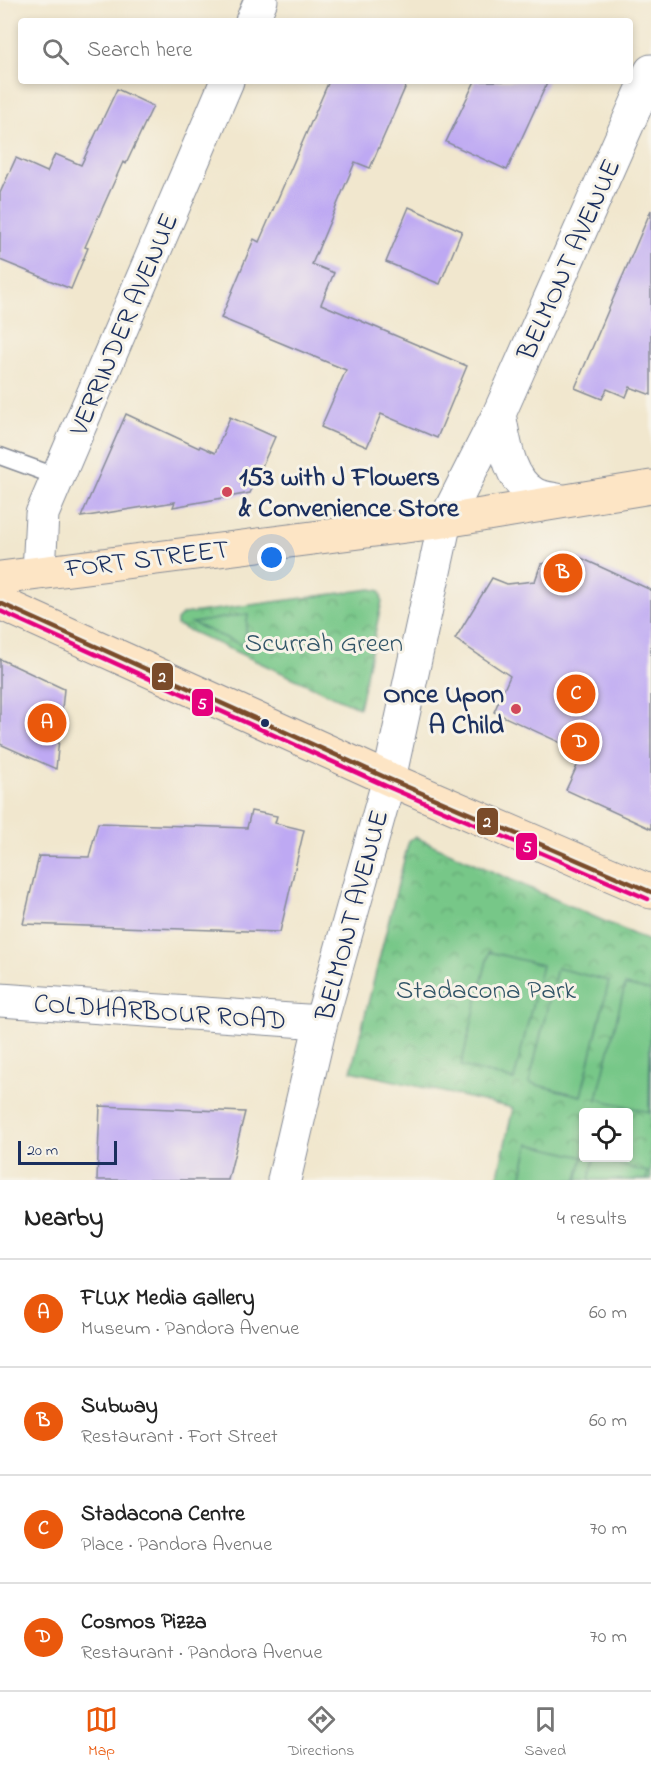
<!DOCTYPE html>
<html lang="en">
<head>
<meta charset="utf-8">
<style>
  :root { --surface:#fff; --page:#f2f2f2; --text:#222; --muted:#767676; --line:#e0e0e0; --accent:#ea580c }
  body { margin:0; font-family:"Indie Flower",sans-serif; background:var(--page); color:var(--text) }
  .controls { position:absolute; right:18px; bottom:18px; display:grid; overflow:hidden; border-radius:6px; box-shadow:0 3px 9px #0003 }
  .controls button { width:54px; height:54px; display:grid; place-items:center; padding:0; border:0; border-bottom:2px solid var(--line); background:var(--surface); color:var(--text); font:30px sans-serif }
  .scale { position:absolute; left:18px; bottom:15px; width:99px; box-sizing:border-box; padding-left:6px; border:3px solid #1b2f5e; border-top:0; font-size:16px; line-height:21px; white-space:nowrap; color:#1b2f5e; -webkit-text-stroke:4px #f7f3e8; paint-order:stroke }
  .you { position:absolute; left:272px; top:558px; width:21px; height:21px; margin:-15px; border:4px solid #fff; border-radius:50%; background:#1a73e8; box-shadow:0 0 0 9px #1a73e833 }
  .badge { display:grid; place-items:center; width:39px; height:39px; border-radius:50%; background:var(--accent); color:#fff; font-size:20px; font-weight:700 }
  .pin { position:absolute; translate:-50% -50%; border:3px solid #fff; box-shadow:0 2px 6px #0006 }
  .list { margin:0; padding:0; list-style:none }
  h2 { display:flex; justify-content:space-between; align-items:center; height:78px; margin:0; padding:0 24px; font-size:26px }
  h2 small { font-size:20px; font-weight:400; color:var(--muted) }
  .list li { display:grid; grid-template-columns:39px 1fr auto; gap:18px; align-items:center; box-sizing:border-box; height:108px; padding:0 24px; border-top:2px solid var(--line) }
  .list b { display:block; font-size:22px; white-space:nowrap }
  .list p { margin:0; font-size:20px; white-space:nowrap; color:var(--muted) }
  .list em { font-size:20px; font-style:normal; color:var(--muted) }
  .icon { flex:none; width:33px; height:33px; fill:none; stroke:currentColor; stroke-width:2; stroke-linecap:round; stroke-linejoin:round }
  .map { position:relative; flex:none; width:651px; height:1180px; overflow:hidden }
  .search { position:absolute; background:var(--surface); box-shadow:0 3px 9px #0003; left:18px; right:18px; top:18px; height:66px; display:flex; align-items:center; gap:15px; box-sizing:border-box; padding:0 21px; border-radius:6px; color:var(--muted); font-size:22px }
  .sheet { height:510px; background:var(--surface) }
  nav { display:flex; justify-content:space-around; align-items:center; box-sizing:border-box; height:84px; border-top:2px solid var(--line); background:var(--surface); font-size:16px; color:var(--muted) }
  nav a { display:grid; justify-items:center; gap:3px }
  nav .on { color:var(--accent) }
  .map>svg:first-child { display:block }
</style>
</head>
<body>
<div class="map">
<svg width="651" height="1180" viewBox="0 0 651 1180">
  <defs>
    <pattern id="park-crowns" width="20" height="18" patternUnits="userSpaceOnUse" patternTransform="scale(1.5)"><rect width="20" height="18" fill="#77c788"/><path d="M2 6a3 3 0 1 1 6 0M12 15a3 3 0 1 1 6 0" fill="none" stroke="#61a272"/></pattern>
  </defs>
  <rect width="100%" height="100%" fill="#f7f3e8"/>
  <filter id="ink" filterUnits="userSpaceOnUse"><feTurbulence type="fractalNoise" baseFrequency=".0167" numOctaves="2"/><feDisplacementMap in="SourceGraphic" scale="12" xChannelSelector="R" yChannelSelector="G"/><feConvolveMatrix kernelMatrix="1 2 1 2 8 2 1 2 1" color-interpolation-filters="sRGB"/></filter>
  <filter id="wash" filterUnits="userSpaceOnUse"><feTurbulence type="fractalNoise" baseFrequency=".008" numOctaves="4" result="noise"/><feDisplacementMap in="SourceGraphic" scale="24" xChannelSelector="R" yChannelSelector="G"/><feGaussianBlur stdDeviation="1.35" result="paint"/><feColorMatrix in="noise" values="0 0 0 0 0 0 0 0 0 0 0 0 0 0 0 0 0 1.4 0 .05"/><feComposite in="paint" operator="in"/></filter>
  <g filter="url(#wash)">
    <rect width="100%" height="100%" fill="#f1e7ce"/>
    <!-- park -->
    <path fill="url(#park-crowns)" stroke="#497b73" stroke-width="1.5" fill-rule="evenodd" d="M371,589L380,591L382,601L359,708L177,625V620L183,614Z
      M415,837L651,942V1180H497L513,1108L351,1071L409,840ZM584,1112H628V1158H584Z"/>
    <!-- garden -->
    <path fill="#77c788" stroke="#497b73" stroke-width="1.5" d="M248,614L244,646L192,623Z
      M489,952L542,965L514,1080L461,1066Z
      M557,968L609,981L581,1096L529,1083Z
      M625,985L651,991L649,1112L597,1099Z
      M529,1144L583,1157L577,1180H521Z
      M594,1159L648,1172L646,1180H589Z"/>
    <g id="blocks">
      <!-- building -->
      <path fill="#bea9f3" d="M329,81H408L370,168L355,162L312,264L334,273L321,304L467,366L437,438L381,414L367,447L321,427L346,370L221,318L254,239L259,242Z
        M475,81H548L507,170L446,142Z
        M117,89L153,106L126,164L123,162L85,247L88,248L71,289L0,260V193L16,158L47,172L55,154L81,165Z
        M409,207L462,231L440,284L386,262Z
        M651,210V395L630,387L626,397L607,389L602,399L575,388Z
        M126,414L199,448L200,446L215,453L230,417L275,437L250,493L173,507L175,502L81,517Z
        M581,558L651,590V829L566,790L583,753L494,712L510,676L455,639L492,578L507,584L535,581L541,564Z
        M0,659L64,689L56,769L0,744Z
        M251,811L277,816L275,823L304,830L280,932L23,924L39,856L89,857L98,823L247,828Z
        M100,1106L245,1112L228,1180H97Z"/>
    </g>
  </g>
  <g filter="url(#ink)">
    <use href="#blocks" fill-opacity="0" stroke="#868b96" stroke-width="1.5"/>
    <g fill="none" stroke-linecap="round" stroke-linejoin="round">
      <!-- service casing -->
      <g stroke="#868b96" stroke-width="19">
        <path id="service" d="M0,456L58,477"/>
      </g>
      <!-- minor casing -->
      <g stroke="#868b96" stroke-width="35">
        <path id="minor" d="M252,21L261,0
          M499,414C504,439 508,480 534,494C541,498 553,499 561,501
          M39,572L42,514L227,81
          M0,1000L321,1022
          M284,1180L321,1022L389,779L445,521L499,414L651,71"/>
      </g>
      <!-- secondary casing -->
      <g stroke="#868b96" stroke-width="35">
        <path id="secondary" d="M0,578L445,521L651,487
          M0,603L389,779L651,892"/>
      </g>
      <!-- service -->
      <use href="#service" stroke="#fff" stroke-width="16"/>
      <!-- minor -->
      <use href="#minor" stroke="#fff" stroke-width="33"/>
      <!-- secondary -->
      <use href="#secondary" stroke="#fde5c5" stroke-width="33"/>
      <!-- bus-1 casing -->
      <g stroke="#f7f3e8" stroke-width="9">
        <path id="bus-1" d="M0,603L389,779L651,892"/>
      </g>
      <!-- bus-2 casing -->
      <g stroke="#f7f3e8" stroke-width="9">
        <path id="bus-2" d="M0,611L386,786L648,899"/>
      </g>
      <!-- bus-1 -->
      <use href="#bus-1" stroke="#7a4b2a" stroke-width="4.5"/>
      <!-- bus-2 -->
      <use href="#bus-2" stroke="#e5007d" stroke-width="4.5"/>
    </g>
  </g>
  <!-- markers -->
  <g fill="#d1495b" stroke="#f7f3e8" stroke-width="2">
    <circle cx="227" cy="492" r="6"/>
    <circle cx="516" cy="709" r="6"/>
  </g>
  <circle fill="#1b2f5e" stroke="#f7f3e8" stroke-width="2" cx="265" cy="723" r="5"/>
  <g text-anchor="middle" stroke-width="6" stroke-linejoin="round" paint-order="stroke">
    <!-- street labels -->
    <g font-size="27" fill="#1b2f5e" stroke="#f7f3e8">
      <text transform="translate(568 259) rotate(-66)" y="9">BELMONT AVENUE</text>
      <text transform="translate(123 324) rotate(-67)" y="9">VERRINDER AVENUE</text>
      <text transform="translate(147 558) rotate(-7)" y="9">FORT STREET</text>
      <text transform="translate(351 915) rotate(-75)" y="9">BELMONT AVENUE</text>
      <text transform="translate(160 1011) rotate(4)" y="9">COLDHARBOUR ROAD</text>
    </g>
    <!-- poi labels -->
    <g font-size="27" font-weight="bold" fill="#1b2f5e" stroke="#f7f3e8" text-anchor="start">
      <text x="239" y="485">153 with J Flowers<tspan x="239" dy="31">&amp; Convenience Store</tspan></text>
      <text x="504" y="702" text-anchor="end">Once Upon<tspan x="504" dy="31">A Child</tspan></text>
    </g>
    <!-- park labels -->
    <g font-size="27" fill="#325568" stroke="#f7f3e8">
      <text x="324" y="651">Scurrah Green</text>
      <text x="486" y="998">Stadacona Park</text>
    </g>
  </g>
  <g stroke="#f7f3e8" stroke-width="2">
    <rect x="151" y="662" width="23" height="29" rx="6" fill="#7a4b2a"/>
    <rect x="191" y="688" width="23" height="29" rx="6" fill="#e5007d"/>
    <rect x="476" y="807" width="23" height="29" rx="6" fill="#7a4b2a"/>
    <rect x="515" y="832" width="23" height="29" rx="6" fill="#e5007d"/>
  </g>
  <g font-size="16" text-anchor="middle" font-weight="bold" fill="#fff">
    <text x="162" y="682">2</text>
    <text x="202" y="709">5</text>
    <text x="487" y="827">2</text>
    <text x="527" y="852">5</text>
  </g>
</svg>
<div class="controls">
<button><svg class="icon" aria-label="locate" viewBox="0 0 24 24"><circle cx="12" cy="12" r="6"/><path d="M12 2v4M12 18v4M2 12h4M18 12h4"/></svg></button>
</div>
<div class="scale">20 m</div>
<div class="you"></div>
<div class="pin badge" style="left:47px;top:723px">A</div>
<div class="pin badge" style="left:563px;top:573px">B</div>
<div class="pin badge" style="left:576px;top:694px">C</div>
<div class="pin badge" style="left:580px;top:742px">D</div>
<div class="search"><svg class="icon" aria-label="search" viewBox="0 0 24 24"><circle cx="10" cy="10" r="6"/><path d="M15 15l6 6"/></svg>Search here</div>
</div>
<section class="sheet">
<h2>Nearby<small>4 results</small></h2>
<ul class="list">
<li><span class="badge">A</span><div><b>FLUX Media Gallery</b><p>Museum · Pandora Avenue</p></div><em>60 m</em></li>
<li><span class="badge">B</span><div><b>Subway</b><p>Restaurant · Fort Street</p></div><em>60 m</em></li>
<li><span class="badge">C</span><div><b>Stadacona Centre</b><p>Place · Pandora Avenue</p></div><em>70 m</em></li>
<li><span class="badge">D</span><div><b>Cosmos Pizza</b><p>Restaurant · Pandora Avenue</p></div><em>70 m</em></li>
</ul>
</section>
<nav>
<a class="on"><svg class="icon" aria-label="map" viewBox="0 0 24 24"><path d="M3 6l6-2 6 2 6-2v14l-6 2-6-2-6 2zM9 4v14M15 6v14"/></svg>Map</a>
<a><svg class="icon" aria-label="directions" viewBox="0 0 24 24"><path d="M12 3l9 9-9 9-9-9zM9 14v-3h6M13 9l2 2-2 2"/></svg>Directions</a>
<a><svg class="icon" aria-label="saved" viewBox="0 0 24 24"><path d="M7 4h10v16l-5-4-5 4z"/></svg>Saved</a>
</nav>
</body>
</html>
